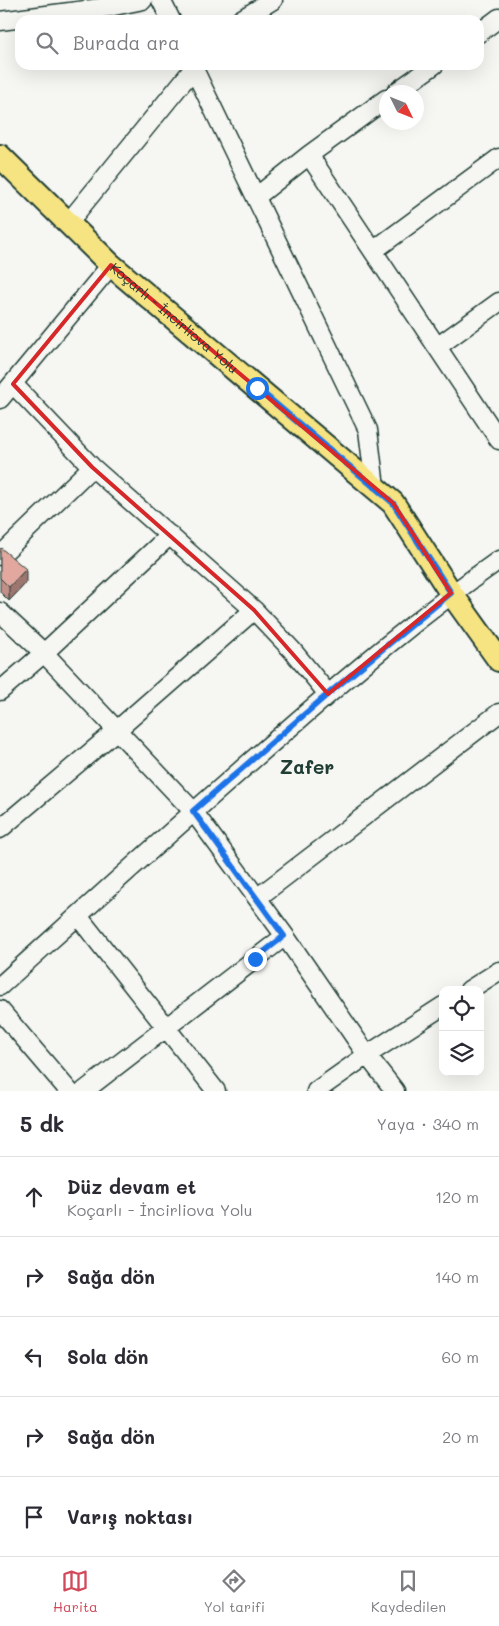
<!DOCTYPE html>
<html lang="tr">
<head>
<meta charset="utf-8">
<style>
  :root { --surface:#fff; --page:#f2f2f3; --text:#2b2b33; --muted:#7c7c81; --line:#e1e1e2; --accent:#d1495b }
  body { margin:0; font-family:Mali,sans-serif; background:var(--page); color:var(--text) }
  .controls { position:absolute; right:15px; bottom:15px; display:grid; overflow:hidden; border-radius:10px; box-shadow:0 5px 20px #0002 }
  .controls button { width:45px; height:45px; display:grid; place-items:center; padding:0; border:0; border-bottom:1px solid var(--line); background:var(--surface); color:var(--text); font:25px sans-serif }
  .compass { position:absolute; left:379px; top:85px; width:45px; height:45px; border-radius:50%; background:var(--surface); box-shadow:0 5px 20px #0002; rotate:133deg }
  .stop { position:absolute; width:15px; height:15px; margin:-11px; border:4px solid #1a73e8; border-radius:50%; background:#fff }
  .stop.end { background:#1a73e8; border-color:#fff; box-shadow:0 1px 5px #0008 }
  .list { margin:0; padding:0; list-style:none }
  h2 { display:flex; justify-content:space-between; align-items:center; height:65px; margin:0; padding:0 20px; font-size:21px }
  h2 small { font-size:16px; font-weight:400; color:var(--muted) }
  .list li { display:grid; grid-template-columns:32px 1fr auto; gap:15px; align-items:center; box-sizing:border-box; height:80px; padding:0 20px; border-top:1px solid var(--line) }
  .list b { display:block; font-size:19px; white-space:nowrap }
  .list p { margin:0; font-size:16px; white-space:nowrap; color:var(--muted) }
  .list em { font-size:16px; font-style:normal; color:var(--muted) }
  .icon { flex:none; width:28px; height:28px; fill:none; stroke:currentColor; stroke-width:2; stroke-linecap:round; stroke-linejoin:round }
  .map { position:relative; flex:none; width:499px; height:1091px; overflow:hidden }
  .search { position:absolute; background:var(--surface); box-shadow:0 5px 20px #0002; left:15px; right:15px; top:15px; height:55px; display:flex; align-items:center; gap:12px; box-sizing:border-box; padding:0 18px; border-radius:15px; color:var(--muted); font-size:19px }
  .sheet { height:465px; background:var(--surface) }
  nav { display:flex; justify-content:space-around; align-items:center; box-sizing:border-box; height:70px; border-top:1px solid var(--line); background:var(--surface); font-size:14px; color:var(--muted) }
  nav a { display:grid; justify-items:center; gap:2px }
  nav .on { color:var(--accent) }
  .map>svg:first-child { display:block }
</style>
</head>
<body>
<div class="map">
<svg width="499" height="1091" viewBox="0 0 499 1091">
  <rect width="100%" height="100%" fill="#f6f6f2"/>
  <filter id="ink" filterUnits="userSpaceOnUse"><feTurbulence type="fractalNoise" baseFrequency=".02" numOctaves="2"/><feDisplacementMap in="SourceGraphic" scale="10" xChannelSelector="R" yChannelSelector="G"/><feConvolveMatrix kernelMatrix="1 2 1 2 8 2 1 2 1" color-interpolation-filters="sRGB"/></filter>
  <g filter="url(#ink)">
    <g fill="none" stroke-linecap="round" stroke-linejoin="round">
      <!-- minor casing -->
      <g stroke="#1f3d34" stroke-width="21">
        <path id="minor" d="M161,0L171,20
          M240,20L273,0
          M0,21L109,7L143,0
          M479,33L499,18
          M192,65L368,430L375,487
          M396,92L434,65
          M309,155L499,440
          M256,197L309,155L386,99
          M68,223L194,68
          M373,251L499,158
          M437,347L499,302
          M13,384L92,467L254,610L292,650L328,694
          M0,399L111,265
          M0,556L92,467
          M0,612L44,653L193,811L285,936L367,1055L395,1091
          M0,691L44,653L170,535
          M0,829L117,730L254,610
          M257,898L499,713
          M78,916L216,1091
          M0,986C92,903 184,819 279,737C350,675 422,614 499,560
          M469,990L499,971
          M0,1010L69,1091
          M84,1091L285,936
          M316,1091L367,1055L443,1006"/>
      </g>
      <!-- major casing -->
      <g stroke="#1f3d34" stroke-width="26">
        <g id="major">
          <path id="s1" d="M0,156L111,265L393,503L451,593L499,660"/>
        </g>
      </g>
      <!-- minor -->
      <use href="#minor" stroke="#f6f6f2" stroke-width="18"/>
      <!-- major -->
      <use href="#major" stroke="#f6e381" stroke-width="22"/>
    </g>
    <!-- wall -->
    <path fill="#c29089" stroke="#1f3d34" d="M0,549L26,583L9,601L0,592Z"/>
    <!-- shaded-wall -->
    <path fill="#9e766f" stroke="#1f3d34" d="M26,569V583L9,601V587Z"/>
    <!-- building -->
    <path fill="#e2a89f" stroke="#1f3d34" d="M1,548L26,569L9,587L0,578V549Z"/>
  </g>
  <g fill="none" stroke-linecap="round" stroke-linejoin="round" filter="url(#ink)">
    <!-- route -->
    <path stroke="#1a73e8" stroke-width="6" d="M255,959L284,936L193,811L328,694L451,593L393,503L257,388"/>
  </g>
  <!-- marked area -->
  <path fill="none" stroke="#d62828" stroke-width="4" stroke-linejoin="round" d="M111,265L393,503L451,593L328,694L254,610L92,467L13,384Z"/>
  <g text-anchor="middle" stroke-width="4.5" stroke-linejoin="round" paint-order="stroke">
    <!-- street labels -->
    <g font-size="14" fill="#1f3d34" stroke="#f6f6f2">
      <text dy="5" stroke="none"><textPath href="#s1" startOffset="238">Koçarlı - İncirliova Yolu</textPath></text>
    </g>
    <!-- district labels -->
    <g font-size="19" font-weight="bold" fill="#1f3d34" stroke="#f6f6f2">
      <text x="307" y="774">Zafer</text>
    </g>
  </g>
</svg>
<div class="controls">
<button><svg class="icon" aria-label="locate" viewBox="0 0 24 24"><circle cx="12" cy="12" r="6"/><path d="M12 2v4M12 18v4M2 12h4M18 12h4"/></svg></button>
<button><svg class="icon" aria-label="layers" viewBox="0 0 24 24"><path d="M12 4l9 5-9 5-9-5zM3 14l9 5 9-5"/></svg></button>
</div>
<svg class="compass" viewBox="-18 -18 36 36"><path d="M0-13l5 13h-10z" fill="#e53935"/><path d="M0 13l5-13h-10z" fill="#7c7c81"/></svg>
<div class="stop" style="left:257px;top:388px"></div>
<div class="stop end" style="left:255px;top:959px"></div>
<div class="search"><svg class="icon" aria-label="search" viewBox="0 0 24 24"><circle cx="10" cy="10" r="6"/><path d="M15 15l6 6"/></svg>Burada ara</div>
</div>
<section class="sheet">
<h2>5 dk<small>Yaya · 340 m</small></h2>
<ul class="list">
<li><svg class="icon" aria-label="ahead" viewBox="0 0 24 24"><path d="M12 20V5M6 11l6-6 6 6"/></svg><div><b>Düz devam et</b><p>Koçarlı - İncirliova Yolu</p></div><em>120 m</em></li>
<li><svg class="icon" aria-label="right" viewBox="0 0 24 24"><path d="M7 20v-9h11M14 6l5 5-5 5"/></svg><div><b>Sağa dön</b></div><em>140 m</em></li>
<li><svg class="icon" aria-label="left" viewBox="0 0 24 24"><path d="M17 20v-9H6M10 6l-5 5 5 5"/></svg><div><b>Sola dön</b></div><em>60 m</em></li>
<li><svg class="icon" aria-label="right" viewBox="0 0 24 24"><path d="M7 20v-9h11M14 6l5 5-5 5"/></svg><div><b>Sağa dön</b></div><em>20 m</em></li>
<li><svg class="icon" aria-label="arrive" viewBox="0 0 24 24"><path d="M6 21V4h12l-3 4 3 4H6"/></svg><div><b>Varış noktası</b></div></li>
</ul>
</section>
<nav>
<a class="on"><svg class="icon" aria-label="map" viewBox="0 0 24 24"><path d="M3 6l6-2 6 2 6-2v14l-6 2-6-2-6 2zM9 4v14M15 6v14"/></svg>Harita</a>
<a><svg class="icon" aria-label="directions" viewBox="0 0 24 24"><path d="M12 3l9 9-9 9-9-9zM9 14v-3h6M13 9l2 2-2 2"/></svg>Yol tarifi</a>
<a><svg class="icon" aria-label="saved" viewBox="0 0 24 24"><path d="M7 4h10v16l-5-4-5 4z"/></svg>Kaydedilen</a>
</nav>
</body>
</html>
